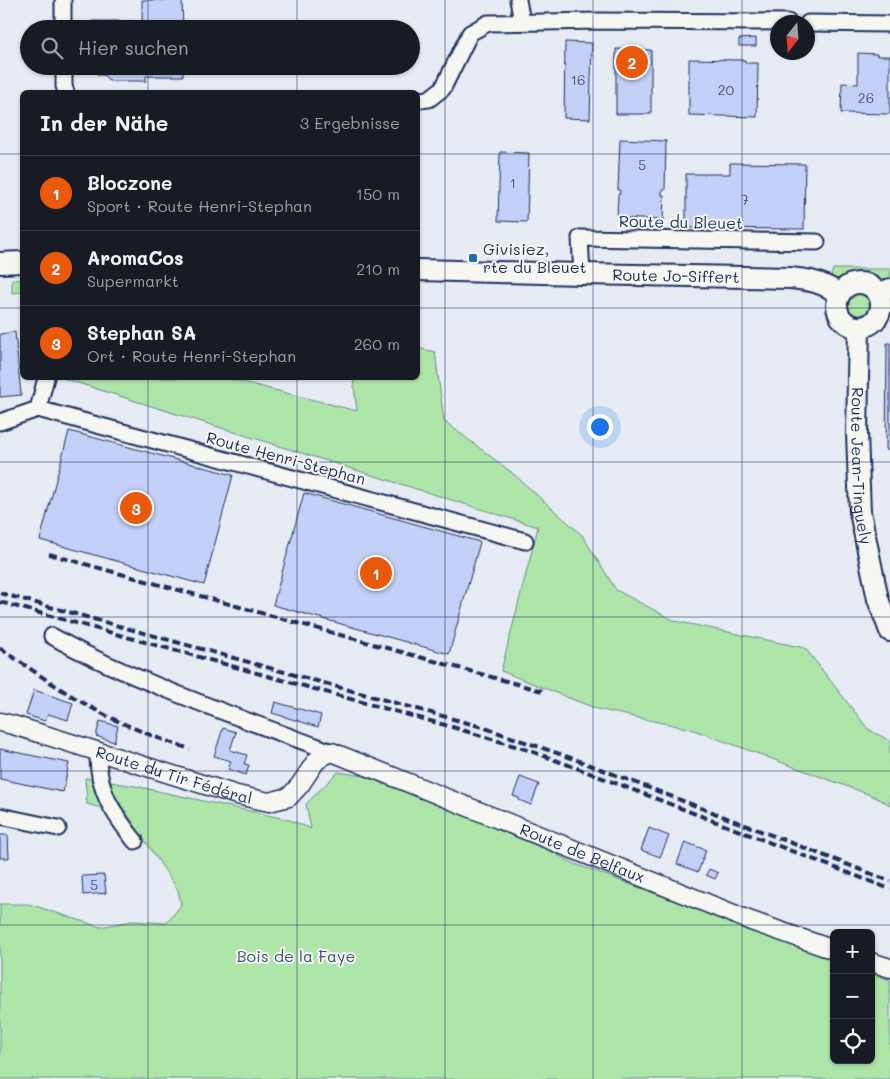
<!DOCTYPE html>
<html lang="de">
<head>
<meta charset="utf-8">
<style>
  :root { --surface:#171b24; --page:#20242c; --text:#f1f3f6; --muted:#9ea1a6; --line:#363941; --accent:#ea580c }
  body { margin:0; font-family:Mali,sans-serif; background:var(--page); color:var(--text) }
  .controls { position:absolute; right:15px; bottom:15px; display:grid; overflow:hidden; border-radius:8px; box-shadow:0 1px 4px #0004 }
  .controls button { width:45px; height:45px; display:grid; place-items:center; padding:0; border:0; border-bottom:1px solid var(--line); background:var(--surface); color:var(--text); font:25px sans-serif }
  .compass { position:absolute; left:770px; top:15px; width:45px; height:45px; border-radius:50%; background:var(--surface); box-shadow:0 1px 4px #0004; rotate:197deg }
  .you { position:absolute; left:599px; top:426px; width:18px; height:18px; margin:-12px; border:4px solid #fff; border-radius:50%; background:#1a73e8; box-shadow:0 0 0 8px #1a73e833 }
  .badge { display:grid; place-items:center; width:32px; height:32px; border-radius:50%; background:var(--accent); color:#fff; font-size:16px; font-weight:700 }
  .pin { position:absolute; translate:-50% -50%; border:2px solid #fff; box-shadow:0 1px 5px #0006 }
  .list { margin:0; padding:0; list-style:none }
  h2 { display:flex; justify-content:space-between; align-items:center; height:65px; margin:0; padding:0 20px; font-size:21px }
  h2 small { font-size:16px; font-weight:400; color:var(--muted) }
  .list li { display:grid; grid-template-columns:32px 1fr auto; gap:15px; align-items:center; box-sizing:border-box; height:75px; padding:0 20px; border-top:1px solid var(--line) }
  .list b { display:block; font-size:19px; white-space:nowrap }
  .list p { margin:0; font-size:16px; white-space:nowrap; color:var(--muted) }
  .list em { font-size:16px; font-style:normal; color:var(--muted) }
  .icon { flex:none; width:28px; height:28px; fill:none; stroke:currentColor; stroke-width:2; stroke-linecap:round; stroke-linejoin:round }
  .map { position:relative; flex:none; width:890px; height:1079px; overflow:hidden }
  .search { position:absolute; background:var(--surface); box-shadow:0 1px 4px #0004; left:20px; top:20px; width:400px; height:55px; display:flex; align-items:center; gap:12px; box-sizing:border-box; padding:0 18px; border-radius:28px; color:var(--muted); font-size:19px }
  .panel { position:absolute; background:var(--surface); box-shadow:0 1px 4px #0004; left:20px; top:90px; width:400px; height:290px; border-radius:8px }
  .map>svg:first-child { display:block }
</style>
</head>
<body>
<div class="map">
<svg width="890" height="1079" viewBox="0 0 890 1079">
  <rect width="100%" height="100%" fill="#e7ebf4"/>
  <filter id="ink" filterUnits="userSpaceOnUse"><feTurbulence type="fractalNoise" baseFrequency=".02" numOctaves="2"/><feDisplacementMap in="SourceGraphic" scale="10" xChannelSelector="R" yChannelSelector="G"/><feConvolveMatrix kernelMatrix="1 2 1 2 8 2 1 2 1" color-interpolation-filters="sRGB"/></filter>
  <g filter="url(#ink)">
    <!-- green -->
    <path fill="#aee6aa" stroke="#648a84" d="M833,269H890V277C874,283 873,276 859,276C849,276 841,282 831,277Z
      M12,279L22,280V292L12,293Z
      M848 305a11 11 0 1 1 22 0a11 11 0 1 1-22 0Z
      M418,348L435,352L444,421L511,472L582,535L616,590L675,621L805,648L868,729L890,741V805L873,796L691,729L597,709L501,671L538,527L65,379V378H227L357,411L353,378H418Z
      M338,772L364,776L535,843L575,864L834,959V1060H871V973L890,980V1079H0V904H29L100,927L132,921L167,923L181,905L178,890L115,796L102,798L101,808L87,804L85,778L135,786L290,820L311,829L306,804Z"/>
    <!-- building -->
    <path fill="#c4d0f7" stroke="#1b2f5e" d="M142,0H182L183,29H92V21H134V27H142Z
      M756,38V46H739V39Z
      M565,42L592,43L590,119L564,118Z
      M616,49L651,50V114H616Z
      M858,53L877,54V56H890V114L841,113L842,83L858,84Z
      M689,59L738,60H745V63H758L757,117L689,115Z
      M95,66H183V76H146V81H109L104,75H98L97,68Z
      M620,139L666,141L665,190H662V195H664L663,220L617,218L618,194H620V190H618Z
      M500,152L529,153L527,222L498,221Z
      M730,163L805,164L804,229L686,228V174H730Z
      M15,332L21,395L0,397V334Z
      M887,343H890V450H886Z
      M69,431L233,475L204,585L40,540Z
      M304,493L480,542L449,654L273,605Z
      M34,690L73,703L68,720L48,714L45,721L26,715Z
      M275,702L321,715L318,727L272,713Z
      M100,721L118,726L114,742L96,736Z
      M223,728L236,732L230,750L247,755L244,764L249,765L246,775L228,769L231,761L214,756Z
      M0,749L69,763L63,792L0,779Z
      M520,777L539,784L531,805L519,800V798L513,796Z
      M649,828L669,836L660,857L641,850Z
      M0,835H8L9,858H0Z
      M685,842L706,850L698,872L677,864Z
      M709,869L718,873L715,879L706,875Z
      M104,875L106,893L83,895L82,876Z"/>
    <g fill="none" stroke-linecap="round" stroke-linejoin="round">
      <!-- minor casing -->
      <g stroke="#1b2f5e" stroke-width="19">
        <path id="minor" d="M63,0V29
          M518,0L522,22
          M808,23L890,24
          M64,66V86L66,92
          M418,100L429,99L443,88L470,33L488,23L599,21L788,22
          M582,274L580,238L817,242
          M38,409L525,541
          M0,422L38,409L46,378
          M52,636C86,656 121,671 158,686C216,710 274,731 332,752
          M98,751C97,790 112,812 135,841
          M0,816L58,828"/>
      </g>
      <!-- tertiary casing -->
      <g stroke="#1b2f5e" stroke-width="21">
        <g id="tertiary">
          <path d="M878,293L890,288"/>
          <path id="s1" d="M0,722L13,725L237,795L269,802L289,797L300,785L316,761L325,755L332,752L751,921L834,950"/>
          <path d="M871,962L890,968"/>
        </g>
      </g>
      <!-- secondary casing -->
      <g stroke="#1b2f5e" stroke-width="24">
        <g id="secondary">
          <path d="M0,263L22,262"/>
          <path id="s2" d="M418,270L582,274L790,278C811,280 821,282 840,294"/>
          <circle cx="859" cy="305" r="22"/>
          <path id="s3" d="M859,327L857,433L860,512L878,599L890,631"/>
        </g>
      </g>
      <!-- minor -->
      <use href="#minor" stroke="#f6f6f2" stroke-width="15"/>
      <!-- tertiary -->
      <use href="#tertiary" stroke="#f6f6f2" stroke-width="18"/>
      <!-- secondary -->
      <use href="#secondary" stroke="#f6f6f2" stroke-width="20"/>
      <!-- rail -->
      <path stroke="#1b2f5e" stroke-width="4" stroke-dasharray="8 4" stroke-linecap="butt" d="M49,554L542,691
        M0,593L482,727L577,760L890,881
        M0,602L452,727L528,750L574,767L890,889
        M0,648C35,672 70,697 107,716C134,729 162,740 190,749"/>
    </g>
  </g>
  <!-- grid -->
  <path fill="none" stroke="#1b2f5e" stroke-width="1" stroke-opacity="0.55" d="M148,0V29M297,0V29M445,0V1079M593,0V1079M742,0V1079M148,66V92M297,66V92M0,154H22M418,154H890M0,308H22M418,308H890M148,378V1079M297,378V1079M0,462H890M0,617H890M0,771H890M0,925H890"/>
  <!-- markers -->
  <rect fill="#1f6fb2" stroke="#f6f6f2" stroke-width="2" x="468" y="253" width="10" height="10" rx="2.5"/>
  <g text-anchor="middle" stroke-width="4" stroke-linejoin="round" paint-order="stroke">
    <!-- number labels -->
    <g font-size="14" fill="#455784">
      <text x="578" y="85">16</text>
      <text x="726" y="95">20</text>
      <text x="866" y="103">26</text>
      <text x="642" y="170">5</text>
      <text x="513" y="188">1</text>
      <text x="745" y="205">7</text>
      <text x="94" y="890">5</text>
    </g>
    <!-- street labels -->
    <g font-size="16" fill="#1b2f5e" stroke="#f6f6f2">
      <text transform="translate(681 222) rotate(1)" y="6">Route du Bleuet</text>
      <text dy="6" stroke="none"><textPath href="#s2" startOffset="258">Route Jo-Siffert</textPath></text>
      <text transform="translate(286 458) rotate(15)" y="6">Route Henri-Stephan</text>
      <text dy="6" stroke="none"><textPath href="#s3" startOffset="139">Route Jean-Tinguely</textPath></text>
      <text dy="6" stroke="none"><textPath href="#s1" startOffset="182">Route du Tir Fédéral</textPath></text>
      <text dy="6" stroke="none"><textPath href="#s1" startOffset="635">Route de Belfaux</textPath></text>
    </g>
    <!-- poi labels -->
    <g font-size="16" fill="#1b2f5e" stroke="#f6f6f2" text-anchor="start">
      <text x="483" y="255">Givisiez,<tspan x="483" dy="18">rte du Bleuet</tspan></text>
    </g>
    <!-- park labels -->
    <g font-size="16" fill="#38546d" stroke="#f6f6f2">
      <text x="296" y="962">Bois de la Faye</text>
    </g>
  </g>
</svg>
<div class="controls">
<button>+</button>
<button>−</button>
<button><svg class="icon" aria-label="locate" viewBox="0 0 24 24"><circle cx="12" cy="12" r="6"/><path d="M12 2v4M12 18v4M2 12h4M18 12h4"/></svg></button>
</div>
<svg class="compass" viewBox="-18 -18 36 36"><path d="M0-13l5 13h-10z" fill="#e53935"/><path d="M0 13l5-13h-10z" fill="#9ea1a6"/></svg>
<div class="you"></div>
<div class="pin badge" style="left:376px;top:573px">1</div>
<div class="pin badge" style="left:632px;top:62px">2</div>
<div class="pin badge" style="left:136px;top:508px">3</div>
<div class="search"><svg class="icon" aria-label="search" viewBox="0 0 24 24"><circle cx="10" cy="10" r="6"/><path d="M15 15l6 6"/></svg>Hier suchen</div>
<section class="panel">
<h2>In der Nähe<small>3 Ergebnisse</small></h2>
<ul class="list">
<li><span class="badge">1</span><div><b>Bloczone</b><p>Sport · Route Henri-Stephan</p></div><em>150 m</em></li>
<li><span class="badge">2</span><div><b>AromaCos</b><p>Supermarkt</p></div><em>210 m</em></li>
<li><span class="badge">3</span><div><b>Stephan SA</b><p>Ort · Route Henri-Stephan</p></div><em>260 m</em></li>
</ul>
</section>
</div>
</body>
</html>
